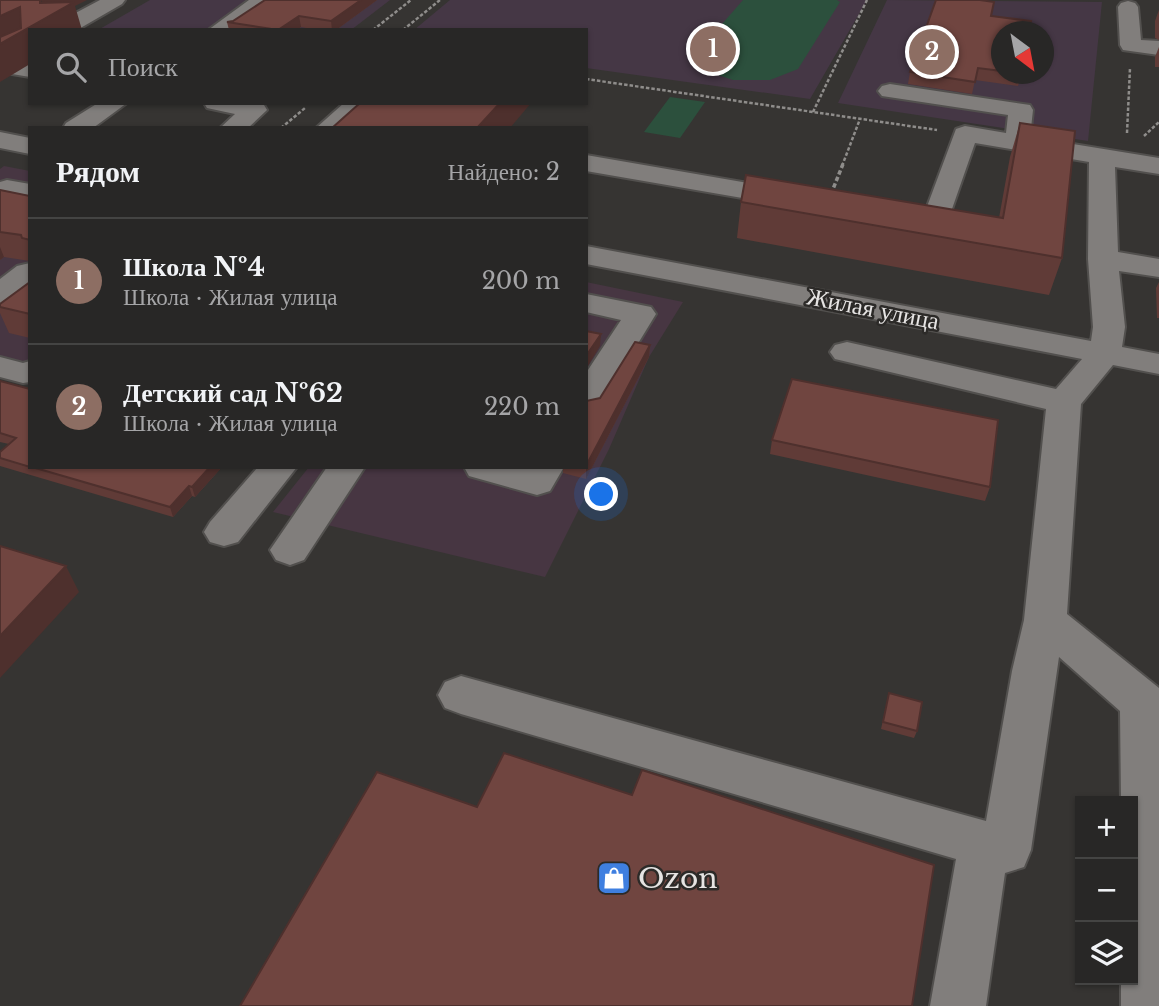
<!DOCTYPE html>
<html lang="ru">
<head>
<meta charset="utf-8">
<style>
  :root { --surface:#282726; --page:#343332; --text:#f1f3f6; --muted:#a5a5a7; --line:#444443; --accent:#db2777 }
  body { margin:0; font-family:"Libre Baskerville",serif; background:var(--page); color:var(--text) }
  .controls { position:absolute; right:21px; bottom:21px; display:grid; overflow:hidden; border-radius:0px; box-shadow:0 2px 5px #0004 }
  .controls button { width:63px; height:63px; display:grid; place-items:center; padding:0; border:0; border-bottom:2px solid var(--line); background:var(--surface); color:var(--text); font:35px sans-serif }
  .compass { position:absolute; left:991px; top:21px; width:63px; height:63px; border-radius:50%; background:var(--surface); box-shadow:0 2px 5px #0004; rotate:148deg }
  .you { position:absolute; left:602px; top:495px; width:24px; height:24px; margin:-18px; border:5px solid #fff; border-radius:50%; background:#1a73e8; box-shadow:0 0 0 10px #1a73e833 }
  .badge { display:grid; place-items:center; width:46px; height:46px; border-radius:50%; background:var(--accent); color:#fff; font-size:23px; font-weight:700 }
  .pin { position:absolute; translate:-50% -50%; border:4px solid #fff; box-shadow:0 2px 7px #0006 }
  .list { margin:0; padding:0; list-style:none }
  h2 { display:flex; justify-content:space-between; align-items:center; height:91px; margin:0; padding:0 28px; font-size:30px }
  h2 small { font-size:23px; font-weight:400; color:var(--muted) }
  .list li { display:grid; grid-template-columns:46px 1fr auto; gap:21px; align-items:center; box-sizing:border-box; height:126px; padding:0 28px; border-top:2px solid var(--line) }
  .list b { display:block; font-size:26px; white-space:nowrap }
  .list p { margin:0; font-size:23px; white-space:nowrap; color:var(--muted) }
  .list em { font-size:23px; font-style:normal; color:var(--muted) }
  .icon { flex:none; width:38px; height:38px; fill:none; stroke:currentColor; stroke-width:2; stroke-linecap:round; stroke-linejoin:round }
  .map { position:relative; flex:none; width:1159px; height:1006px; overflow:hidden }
  .search { position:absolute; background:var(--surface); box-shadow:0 2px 5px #0004; left:28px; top:28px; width:560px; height:77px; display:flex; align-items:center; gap:18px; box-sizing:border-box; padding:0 24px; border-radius:0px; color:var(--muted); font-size:26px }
  .panel { position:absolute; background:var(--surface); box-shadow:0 2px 5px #0004; left:28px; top:126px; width:560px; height:343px; border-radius:0px }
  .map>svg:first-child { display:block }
</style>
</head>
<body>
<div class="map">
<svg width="1159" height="1006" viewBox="0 0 1159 1006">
  <rect width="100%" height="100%" fill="#363432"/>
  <!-- education -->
  <path fill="#453745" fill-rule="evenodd" d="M150,0H390L351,30H98Z
    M450,0H867L810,99L586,68V30H414Z
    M887,0L1102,2L1088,141L838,103ZM1002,32H1044V74H1002Z"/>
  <!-- medical -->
  <path fill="#473642" d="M4,166L30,171V385L0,377V169Z
    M586,282L683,302L649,357L609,449L545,577L273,512L309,467H586Z"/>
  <!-- green -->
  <path fill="#2c503d" d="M743,0H837L840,2L798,69L770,80H733L703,70L694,56Z
    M670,97L705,102L680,138L644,132Z"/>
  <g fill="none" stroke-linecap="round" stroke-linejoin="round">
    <!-- minor casing -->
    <g stroke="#52504e" stroke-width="4">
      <path id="minor" d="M100,0H125L122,4L77,30H50L53,25Z
        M249,0H273L234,30H208Z
        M1128,1L1135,3L1138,7L1141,40L1159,41V55L1123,50L1120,45L1118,7L1121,3Z
        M0,58L30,63V77L0,72Z
        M890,84L1030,105L1033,110L1030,137L1159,158V174L1115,167L1118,252L1159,259V277L1119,271L1125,327L1122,347L1159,354V374L1113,365L1081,404L1067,614L1159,688V1006H1121V980H1133V801H1121L1120,711L1059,657L1031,850L1024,867L1005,873L986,1006H930L956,859L461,714L445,708L438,695L445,682L461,676L986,821L1012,671L1024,620L1046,409L835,359L830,352L835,345L847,342L1056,389L1082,359L586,264V246L1091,341L1093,327L1088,259L1089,162L975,143L945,229L935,232L889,222L885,216L889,210L899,208L925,212L956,129L965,126L1006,133L1008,115L882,96L878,91L882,86Z
        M98,103H127L93,128H63L66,123Z
        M204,103H257L264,105L267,110L248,128H220L235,114L207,108Z
        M344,103H371L344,128H316Z
        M0,132L30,138V154L0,148Z
        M586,155L795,191L805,193L809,199L805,205L795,207L586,171Z
        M7,180L30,184V200L12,197L0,201V182Z
        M30,263V286L11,301L0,303V279L17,266Z
        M586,294L651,307L656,314L598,409L586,412V373L621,320L586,312Z
        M0,357L23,363L30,361V382L23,383L0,377Z
        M258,467H297L238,542L224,546L210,542L204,532L210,522Z
        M327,467H365L304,560L290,565L276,560L270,550Z
        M464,467H564L550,491L537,495L469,476Z"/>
    </g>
    <!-- path-far1 -->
    <path stroke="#8f8d8b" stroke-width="2.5" stroke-dasharray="3.5 2" stroke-linecap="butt" d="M373,30L411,0
      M403,30L440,0
      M586,79L937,130
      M813,112L867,0
      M281,128L305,108
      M1127,133L1130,68
      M1144,136L1159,122
      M842,166L860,119"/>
    <!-- path -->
    <path stroke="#8f8d8b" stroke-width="3.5" stroke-dasharray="4.5 2.5" stroke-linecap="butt" d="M831,194L843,164"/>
    <!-- minor -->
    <use href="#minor" fill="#817e7c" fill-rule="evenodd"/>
  </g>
  <!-- wall -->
  <path fill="#603b37" d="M377,0L336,30H317L301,27L297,30H229L227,22Z
    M1159,10V40L1155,38V21Z
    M991,16L1002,32V74H1022L1018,86L975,80L972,94L908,84L910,72Z
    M1159,47V67H1155V57Z
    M1020,123L1062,258L1049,295L737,238L741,202L999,218L1010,157Z
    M0,190L30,196V261L4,257L0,260Z
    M30,282V338L9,333L0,313V304Z
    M1159,282V318H1157L1156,288Z
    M650,345L649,357L586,479L563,473V467H586L600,398Z
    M0,381L30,389V467H222L195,497L192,496L173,517L0,466V452L9,444L0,442Z
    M772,440L990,487L985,501L770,454Z
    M889,693L917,731L914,738L881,729Z"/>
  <!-- shaded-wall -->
  <path fill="#4e302d" d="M41,0H87L75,6L82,30H30V64L0,82V16L20,7L47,18Z
    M361,0H377L336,30H332L331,21Z
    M299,16L301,27L297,30H278Z
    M500,103H531L510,128H477Z
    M0,247L4,257L0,260Z
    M601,334L600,346L586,369V356Z
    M650,345L649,357L586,479V466Z
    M210,467H222L195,497L192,487Z
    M189,486L192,496L173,517L170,507Z
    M66,566L79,592L0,678V636Z"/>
  <!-- building -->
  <path fill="#704540" stroke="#4e302d" stroke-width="2" d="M0,0H40V3L74,2L0,44V37L21,28L20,7L0,16Z
    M265,0H361L331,21L299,16L278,30L227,22L233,21Z
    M936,0H980L994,2L991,16L1031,21L1029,32H1002V71L978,68L975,82L910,72Z
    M360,103H500L477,128H332Z
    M1020,123L1075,131L1062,258L741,202L746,175L1003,218Z
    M0,190L30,196V240L22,238L21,235L0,232Z
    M30,282V314L0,307V304Z
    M586,331L601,334L586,356Z
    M635,342L650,345L586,466V401L600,398Z
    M792,379L998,420L990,487L772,440Z
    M0,381L30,389V467L0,458V452L16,438L0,433Z
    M32,467H210L192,487L189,486L170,507Z
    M0,546L66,566L0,636Z
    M889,693L922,702L917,731L883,722Z
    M504,753L632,795L642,770L934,865L912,1006H240L377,772L477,807Z"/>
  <!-- icons -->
  <defs>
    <g id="shop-square" transform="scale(1.75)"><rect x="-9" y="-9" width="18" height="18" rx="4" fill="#3f7fe0" stroke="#2c2a28"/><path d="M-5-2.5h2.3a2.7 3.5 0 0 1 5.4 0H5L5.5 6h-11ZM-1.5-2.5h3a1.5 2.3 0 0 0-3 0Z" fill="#fff"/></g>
  </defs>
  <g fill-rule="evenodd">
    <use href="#shop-square" x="614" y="878"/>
  </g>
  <g text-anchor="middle" stroke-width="5" stroke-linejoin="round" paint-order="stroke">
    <!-- street labels -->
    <g font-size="24" fill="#e6e4e3" stroke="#2c2a28">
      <text transform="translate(873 309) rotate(11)" y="8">Жилая улица</text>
    </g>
    <!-- near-poi labels -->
    <g font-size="28" fill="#e6e4e3" stroke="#2c2a28" text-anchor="start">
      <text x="638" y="888">Ozon</text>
    </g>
  </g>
</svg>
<div class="controls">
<button>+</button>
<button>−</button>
<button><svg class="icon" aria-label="layers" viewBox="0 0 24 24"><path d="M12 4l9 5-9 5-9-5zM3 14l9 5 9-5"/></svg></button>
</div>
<svg class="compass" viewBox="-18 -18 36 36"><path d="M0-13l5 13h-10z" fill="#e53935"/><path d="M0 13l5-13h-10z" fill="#a5a5a7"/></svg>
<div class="you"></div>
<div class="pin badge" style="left:713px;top:49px;background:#8d6e63">1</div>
<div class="pin badge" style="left:932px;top:52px;background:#8d6e63">2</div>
<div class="search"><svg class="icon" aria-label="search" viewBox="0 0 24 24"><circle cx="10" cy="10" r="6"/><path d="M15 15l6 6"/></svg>Поиск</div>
<section class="panel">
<h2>Рядом<small>Найдено: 2</small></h2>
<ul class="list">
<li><span class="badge" style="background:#8d6e63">1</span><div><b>Школа №4</b><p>Школа · Жилая улица</p></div><em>200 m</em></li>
<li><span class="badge" style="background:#8d6e63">2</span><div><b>Детский сад №62</b><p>Школа · Жилая улица</p></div><em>220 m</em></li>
</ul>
</section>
</div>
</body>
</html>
